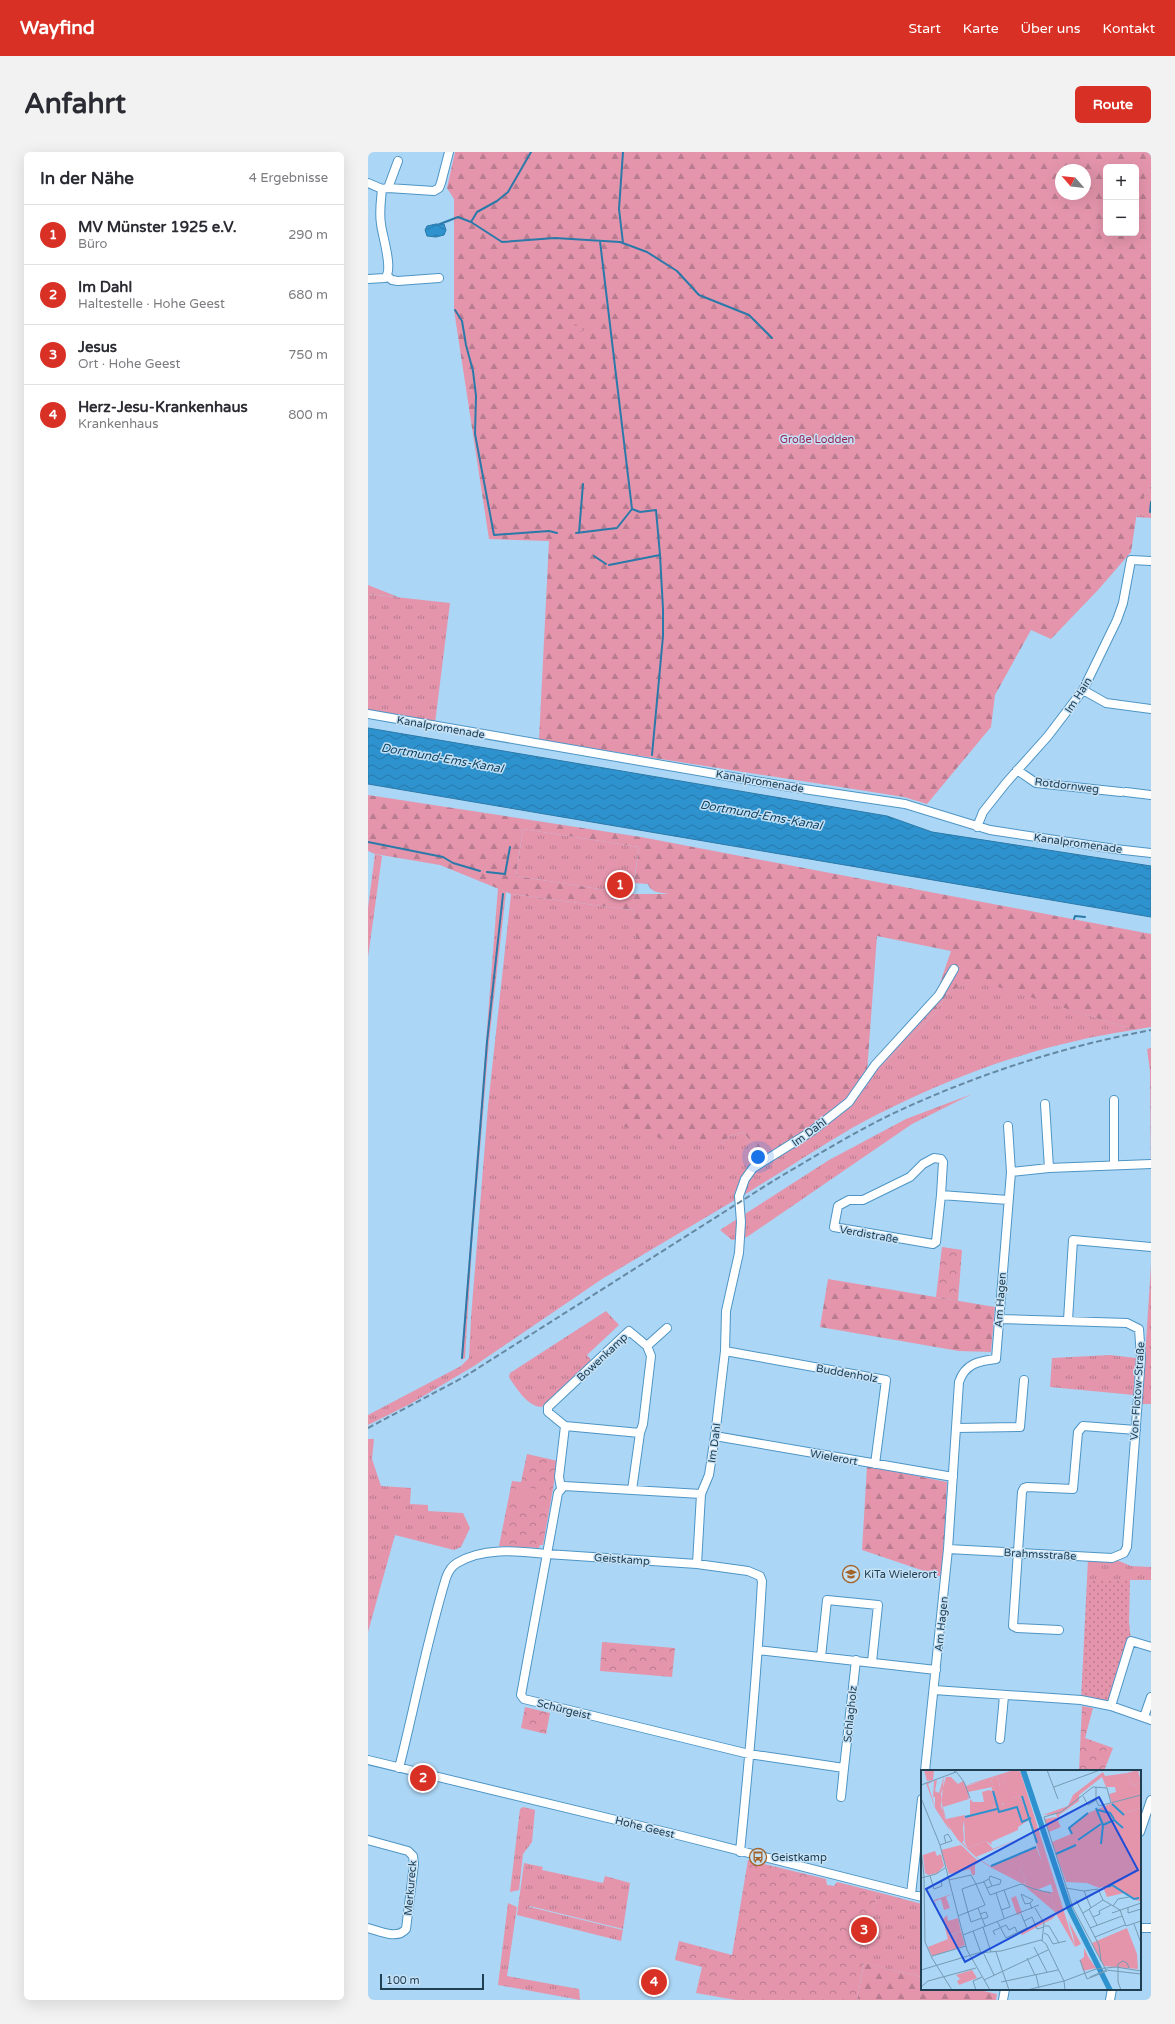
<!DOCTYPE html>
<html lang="de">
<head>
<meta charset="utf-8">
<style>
  :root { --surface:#fff; --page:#f2f2f3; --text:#2b2b33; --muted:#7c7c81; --line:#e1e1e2; --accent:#d93025 }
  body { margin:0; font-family:"Varela Round",sans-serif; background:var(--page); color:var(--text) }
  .controls { position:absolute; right:12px; top:12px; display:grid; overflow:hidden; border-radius:6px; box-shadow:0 4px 16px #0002 }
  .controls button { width:36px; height:36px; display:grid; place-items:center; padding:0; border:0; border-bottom:1px solid var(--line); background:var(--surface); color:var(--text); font:20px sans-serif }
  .compass { position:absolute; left:687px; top:12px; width:36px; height:36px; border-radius:50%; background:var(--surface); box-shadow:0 4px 16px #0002; rotate:298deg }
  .scale { position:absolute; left:12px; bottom:10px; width:104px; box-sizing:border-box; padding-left:4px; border:2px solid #203f53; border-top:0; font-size:11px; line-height:14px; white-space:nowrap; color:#203f53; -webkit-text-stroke:3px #c5e1f6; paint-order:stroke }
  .you { position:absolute; left:390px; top:1005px; width:14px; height:14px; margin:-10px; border:3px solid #fff; border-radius:50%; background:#1a73e8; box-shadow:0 0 0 6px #1a73e833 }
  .badge { display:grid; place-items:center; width:26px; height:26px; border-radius:50%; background:var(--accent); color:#fff; font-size:13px; font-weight:700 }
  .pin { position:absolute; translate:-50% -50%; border:2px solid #fff; box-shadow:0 1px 4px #0006 }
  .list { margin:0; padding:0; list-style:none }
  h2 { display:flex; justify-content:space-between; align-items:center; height:52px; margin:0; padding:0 16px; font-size:17px }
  h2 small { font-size:13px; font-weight:400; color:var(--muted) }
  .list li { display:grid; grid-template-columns:26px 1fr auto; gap:12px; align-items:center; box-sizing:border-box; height:60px; padding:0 16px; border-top:1px solid var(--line) }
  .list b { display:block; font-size:15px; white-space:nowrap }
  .list p { margin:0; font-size:13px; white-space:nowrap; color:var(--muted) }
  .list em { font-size:13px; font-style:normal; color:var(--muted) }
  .map { position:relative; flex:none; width:783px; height:1848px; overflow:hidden; border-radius:6px }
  header { display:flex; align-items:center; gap:24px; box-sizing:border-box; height:56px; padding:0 20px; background:var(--accent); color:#fff }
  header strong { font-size:19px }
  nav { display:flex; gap:22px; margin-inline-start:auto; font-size:14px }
  .intro { display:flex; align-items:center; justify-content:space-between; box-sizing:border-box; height:96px; padding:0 24px }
  h1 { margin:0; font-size:28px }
  .button { padding:10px 18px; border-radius:6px; background:var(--accent); color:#fff; font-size:14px; font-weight:700 }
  main { display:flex; gap:24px; padding:0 24px }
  aside { flex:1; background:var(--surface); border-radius:6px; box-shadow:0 4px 16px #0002 }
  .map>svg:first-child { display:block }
</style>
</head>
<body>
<header>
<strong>Wayfind</strong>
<nav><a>Start</a><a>Karte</a><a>Über uns</a><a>Kontakt</a></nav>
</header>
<div class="intro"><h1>Anfahrt</h1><a class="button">Route</a></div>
<main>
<aside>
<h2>In der Nähe<small>4 Ergebnisse</small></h2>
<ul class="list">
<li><span class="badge">1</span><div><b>MV Münster 1925 e.V.</b><p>Büro</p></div><em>290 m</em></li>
<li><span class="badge">2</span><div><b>Im Dahl</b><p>Haltestelle · Hohe Geest</p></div><em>680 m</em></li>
<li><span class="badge">3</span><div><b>Jesus</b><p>Ort · Hohe Geest</p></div><em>750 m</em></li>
<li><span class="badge">4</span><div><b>Herz-Jesu-Krankenhaus</b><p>Krankenhaus</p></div><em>800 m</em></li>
</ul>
</aside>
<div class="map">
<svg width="783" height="1848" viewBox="0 0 783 1848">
  <defs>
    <pattern id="grass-tufts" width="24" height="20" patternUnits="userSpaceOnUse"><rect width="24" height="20" fill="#e495ac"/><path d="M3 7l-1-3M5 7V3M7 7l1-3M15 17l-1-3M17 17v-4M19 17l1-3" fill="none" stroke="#b87b8f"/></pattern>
    <pattern id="forest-firs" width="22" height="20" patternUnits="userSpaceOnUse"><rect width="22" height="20" fill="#e495ac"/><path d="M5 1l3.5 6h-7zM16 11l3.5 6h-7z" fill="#b87b8f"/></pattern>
    <pattern id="wetland-marsh" width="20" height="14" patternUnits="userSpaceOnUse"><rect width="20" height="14" fill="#e495ac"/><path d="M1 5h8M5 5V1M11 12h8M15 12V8" fill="none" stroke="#b87b8f"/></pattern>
    <pattern id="park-crowns" width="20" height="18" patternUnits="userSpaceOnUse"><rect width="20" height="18" fill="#e495ac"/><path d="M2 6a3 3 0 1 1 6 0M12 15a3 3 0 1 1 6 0" fill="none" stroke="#b87b8f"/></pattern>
    <pattern id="garden-dots" width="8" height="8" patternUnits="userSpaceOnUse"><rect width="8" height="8" fill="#e495ac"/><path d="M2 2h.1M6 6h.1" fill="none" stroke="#b87b8f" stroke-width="1.8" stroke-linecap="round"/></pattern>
    <pattern id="water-waves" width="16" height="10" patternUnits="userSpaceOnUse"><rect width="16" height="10" fill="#2e92ce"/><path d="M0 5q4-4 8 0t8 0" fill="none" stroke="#2779aa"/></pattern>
  </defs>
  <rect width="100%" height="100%" fill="#acd6f5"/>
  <!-- grass -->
  <path fill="url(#grass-tufts)" d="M783,334V366L768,365L770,352Z
    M0,442L82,451L67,571L0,559Z
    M155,677L271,695L264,742L148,724Z
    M7,702L14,704L0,805V756Z
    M130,736L138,740L121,889L104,1093L97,1206L93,1208Z
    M143,742L264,758L353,992L362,984L375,980L396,1005C380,1020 372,1025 367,1048L234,1127L106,1214L42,1252L0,1273V1263L93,1214L101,1206L103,1166L120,954Z
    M605,826L766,878C668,892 571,928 484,976C448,997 412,1021 376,1043L375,1037L388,1017L446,981L511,914L518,910L566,862L580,841Z
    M783,896V1030L782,919L779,897Z
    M604,942L544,972L379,1085L364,1088L352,1078L461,1008L538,967Z
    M783,1113V1252H774Z
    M238,1159L251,1173L219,1203L224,1209L174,1255C160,1255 148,1236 141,1225L142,1221Z
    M742,1203L768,1206L766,1243L682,1235L684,1206Z
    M0,1287H6L4,1307L13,1334L43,1336L42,1352L60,1353V1359L95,1361L102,1376L93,1395L86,1398L27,1383L0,1480Z
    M720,1405L744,1406L763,1414L783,1415V1428H719Z
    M155,1655L167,1658L164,1690L155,1702L151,1738L142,1740L152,1657Z
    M156,1711L175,1715L174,1718L235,1731L237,1724L262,1731L255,1777L162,1754L159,1759L162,1755L255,1778L253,1789L149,1763Z
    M509,1740L554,1752V1825L495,1811Z
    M140,1751L149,1755L139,1824L211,1837L212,1848L130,1833Z"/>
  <!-- forest -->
  <path fill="url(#forest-firs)" fill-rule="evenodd" d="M87,0H783V334L770,353L763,400L730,438L683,487L663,478L627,543L623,575L559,652L536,645L171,588L181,389L121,387L86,158V47L79,36ZM738,15H768V81H738ZM693,18H717V42H693Z
    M0,433L30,445L0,442Z
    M0,643L273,685L783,782V875L766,878L605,827L580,841L566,862L518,910L511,914L569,840L583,799L509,784L499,920L479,946L443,976L396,1005L375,980L362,984L353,992L306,990L251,973L269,772L264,758L143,742L72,713L7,702L0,699ZM155,677L271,695L266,731L280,732C284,742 292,740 301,742H264L148,724Z
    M460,1127L627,1155L623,1200L591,1199L452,1175Z
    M499,1314L579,1330L574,1425L494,1398Z
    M496,1811L554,1825V1837H607L629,1842L628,1848H489Z"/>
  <!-- wetland -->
  <path fill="url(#wetland-marsh)" d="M206 174a6 6 0 1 1 12 0a6 6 0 1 1-12 0Z"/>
  <!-- park -->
  <path fill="url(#park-crowns)" d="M574,1095L594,1098L590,1149L568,1145Z
    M159,1302L190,1309L175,1393H172L171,1396L131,1394L144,1329L153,1330Z
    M234,1490L307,1496L304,1525L232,1519Z
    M714,1554L725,1556L717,1586L745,1596L736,1619H711Z
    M157,1555L182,1561L178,1582L153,1576Z
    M380,1708L458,1727L459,1733L466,1734L469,1730L509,1740L489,1848H368L328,1841L334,1815L307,1808L311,1789L364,1803Z"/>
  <!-- garden -->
  <path fill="url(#garden-dots)" d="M719,1428H762L761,1470L763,1489L743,1554L713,1548Z"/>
  <!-- pitch -->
  <path fill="#e495ac" d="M148,1334L171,1337L169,1353L146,1350Z"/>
  <!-- water -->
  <path fill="url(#water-waves)" stroke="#2a79a9" d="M68,72H76L78,78L76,83L68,85L59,84L57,78L59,74Z
    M0,576L519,664L564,680L783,714V765L0,632Z"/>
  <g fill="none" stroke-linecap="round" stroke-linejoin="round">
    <!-- stream -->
    <path stroke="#2a79a9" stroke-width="2" d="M103,70L109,60L129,49L140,40L163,0
      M72,72L90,65L103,70L134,90L187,86L252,90L279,100L309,119L331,143L381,163L404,186
      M232,89L264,357
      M255,91L251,57L255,0
      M87,158L94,169L98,193L105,219L108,244L107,282L126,383L181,379L189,381
      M782,360L783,350
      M208,381L249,376L264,357L272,360L288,358L292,403L241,413
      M211,381L215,332
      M226,404L238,412
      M284,603L295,484V457L292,403
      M0,690L75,705L85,711L112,719
      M119,720L137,722L142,695
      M706,767L707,764L717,765
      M94,1206L119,890L135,742"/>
    <!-- minor casing -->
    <g stroke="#4d95c5" stroke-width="10">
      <path id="minor" d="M0,31L14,37L20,36L66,39L71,36L73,31L81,0
        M20,36L30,9
        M19,124L24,128L30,129L71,126
        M0,127L17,126C26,118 14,83 13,72C11,60 13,48 14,37
        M715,538L738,551L783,557
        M0,562L422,635L537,652L622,678L747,697L783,701
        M649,618L668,631L753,640
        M758,640L783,643
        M609,675L615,660L638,631L680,584L715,538L749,468L755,451L763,408L783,409
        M677,952L681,1016
        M746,1012V948
        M643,1020L681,1016L783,1012
        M573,1043L568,1090L565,1092L466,1075L470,1054L481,1048H495L542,1025L555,1012L566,1006L573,1007L575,1010L573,1043L640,1048
        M700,1168L705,1088L783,1095
        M279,1194L299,1176
        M357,1199L518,1228L507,1312
        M197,1274L180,1260V1255L261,1179L279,1194L283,1204L275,1272L272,1281
        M589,1276L652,1275L656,1228
        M347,1284L585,1325
        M193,1336L191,1325L197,1274L272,1281L264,1338
        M580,1397L744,1406L756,1401L759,1395L773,1205L771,1177L759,1171L631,1167
        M329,1412L333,1342
        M691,1478L649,1476L645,1474L654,1340L656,1336L659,1335L705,1337L710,1280L715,1274L768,1278
        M390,1498L568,1518
        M453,1505L459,1448L510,1453L504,1510
        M566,1538L713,1548L743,1554L783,1568
        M743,1554L763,1489L783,1495
        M776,1565L783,1545
        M632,1587L636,1544
        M0,1608L306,1682L554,1745
        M31,1616C47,1553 59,1488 78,1426C80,1420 84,1414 89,1411C115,1395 149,1399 179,1402L190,1341L196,1334L333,1342L341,1323L347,1284L357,1199L358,1159L371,1101L373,1070L371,1044L377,1027L385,1016L444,979L481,950L507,913L571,843L586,817
        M557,1619L580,1397L591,1230C597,1212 610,1209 628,1207L643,1020L640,974
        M473,1645L476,1616
        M772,1680L783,1648
        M0,1688L40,1699L45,1704L46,1712L38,1777C29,1788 11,1779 0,1776
        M372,1700C381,1610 389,1520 394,1429L392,1424L380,1419L329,1412L179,1402L153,1543L156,1547L381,1602L476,1616L488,1508
        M543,1742L554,1647
        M772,1776H783
        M635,1848L637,1837
        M742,1848L744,1837"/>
    </g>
    <!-- minor -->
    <use href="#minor" stroke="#fff" stroke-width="8"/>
    <!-- rail -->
    <path stroke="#6589a3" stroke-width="2" stroke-dasharray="6 3" stroke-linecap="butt" d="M0,1276L96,1225L405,1029C444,1006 483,982 524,962C607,923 693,895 783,878"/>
  </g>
  <!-- icons -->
  <defs>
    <g id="school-ring" transform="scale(0.9)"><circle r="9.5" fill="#c5e1f6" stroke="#a2642a" stroke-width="1.5"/><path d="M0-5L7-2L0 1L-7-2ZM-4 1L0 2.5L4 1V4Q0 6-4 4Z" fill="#a2642a"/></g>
    <g id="bus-ring" transform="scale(0.9)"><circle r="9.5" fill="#c5e1f6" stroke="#a2642a" stroke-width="1.5"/><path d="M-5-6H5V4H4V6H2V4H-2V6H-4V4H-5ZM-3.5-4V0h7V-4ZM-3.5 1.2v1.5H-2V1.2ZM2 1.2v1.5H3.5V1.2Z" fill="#a2642a"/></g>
  </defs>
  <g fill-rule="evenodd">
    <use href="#school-ring" x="483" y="1422"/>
    <use href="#bus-ring" x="390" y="1705"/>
  </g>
  <g text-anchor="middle" stroke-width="3" stroke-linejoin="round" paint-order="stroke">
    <!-- park labels -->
    <g font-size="11" fill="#952553" stroke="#c5e1f6">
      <text x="449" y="291">Große Lodden</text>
    </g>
    <!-- street labels -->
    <g font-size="11" fill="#203f53" stroke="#c5e1f6">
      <text transform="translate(710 543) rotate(-57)" y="4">Im Hain</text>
      <text transform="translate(73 575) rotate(10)" y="4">Kanalpromenade</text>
      <text transform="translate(392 629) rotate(10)" y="4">Kanalpromenade</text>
      <text transform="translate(699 633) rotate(7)" y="4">Rotdornweg</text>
      <text transform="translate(710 691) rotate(8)" y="4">Kanalpromenade</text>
      <text transform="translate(441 980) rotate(-36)" y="4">Im Dahl</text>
      <text transform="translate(501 1082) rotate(10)" y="4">Verdistraße</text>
      <text transform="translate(632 1148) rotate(-86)" y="4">Am Hagen</text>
      <text transform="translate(234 1205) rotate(-43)" y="4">Bowenkamp</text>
      <text transform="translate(479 1221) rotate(10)" y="4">Buddenholz</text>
      <text transform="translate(769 1239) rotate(-86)" y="4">Von-Flotow-Straße</text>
      <text transform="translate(346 1291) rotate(-82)" y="4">Im Dahl</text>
      <text transform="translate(466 1305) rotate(10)" y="4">Wielerort</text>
      <text transform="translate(672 1402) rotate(3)" y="4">Brahmsstraße</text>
      <text transform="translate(254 1407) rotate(4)" y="4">Geistkamp</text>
      <text transform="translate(573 1472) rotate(-84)" y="4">Am Hagen</text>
      <text transform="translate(196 1557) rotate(14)" y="4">Schürgeist</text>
      <text transform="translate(482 1562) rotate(-84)" y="4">Schlagholz</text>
      <text transform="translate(277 1675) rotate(14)" y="4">Hohe Geest</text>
      <text transform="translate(42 1736) rotate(-85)" y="4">Merkureck</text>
    </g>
    <!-- poi labels -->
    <g font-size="11" fill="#203f53" stroke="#c5e1f6" text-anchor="start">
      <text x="496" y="1426">KiTa Wielerort</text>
      <text x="403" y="1709">Geistkamp</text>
    </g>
    <!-- water labels -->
    <g font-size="12" font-style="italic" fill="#114564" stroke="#c5e1f6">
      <text transform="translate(74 606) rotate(10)" y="4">Dortmund-Ems-Kanal</text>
      <text transform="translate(393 663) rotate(10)" y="4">Dortmund-Ems-Kanal</text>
    </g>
  </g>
  <!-- overview -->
  <g transform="translate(553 1618)">
    <rect width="220" height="220" fill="#acd6f5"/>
    <path d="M94,0H98L113,48H110L104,25L92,28L99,26L103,36L101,37L77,33L70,9L77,7L79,17L84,15L82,6L94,2ZM217,0L220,12L212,16L206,3ZM23,6L20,36L29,61L14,38L5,13L16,10L14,21L18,23ZM13,11L12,27H14V37L7,14ZM25,7H30L37,14L42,11L45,16L69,9L71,17L47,22L48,29L22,37L25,49L44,45L42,57L43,71L41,72L47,78L65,71L72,79L112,63L55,87L69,96L115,76L120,90L99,99L105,111L102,114L130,125L134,142L100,113L69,97L57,89L37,70L28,57L24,48L22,42L20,24ZM68,20L71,21L73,30L70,31L74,39L49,46V29L52,32H63L61,22ZM220,25V38L202,43L191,33ZM135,47L140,57L128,62L124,49ZM40,75L58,92L54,95V105H51L49,99L28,104L20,80ZM14,81L16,86L20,84L23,96L16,103L7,105L4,103L2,85ZM191,115L197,118L203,123L186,127L182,117ZM31,124L25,127L29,138L23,140L20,129L14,131L15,139L13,130ZM133,145L134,146L131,149L101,165L99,162ZM40,161L44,175L37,178L33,164ZM27,169L30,180L11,186L7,177Z" fill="#e495ac" fill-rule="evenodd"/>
    <path d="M93,0L99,7V0L154,177L134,142L130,125L118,121L132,122L130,114L116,120L103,114L105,111L99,99L120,89L108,50L97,57V60L70,72L71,75L65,71L47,78L44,73L43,48L74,38L69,31L73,30L69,10L45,15ZM90,4L95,11L94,17L105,24L91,27L99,26L103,36L89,28L83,31V35L78,32L79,25L87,23L78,22L73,19L70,9L77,7L79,17L84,16L83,6ZM182,2L184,6L206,3L212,16L220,12V25L191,33L202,43L220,38V131L214,130L191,115L178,118L166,113L145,112L131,72L150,64L147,58L167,43L191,33L188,24L195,22L194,17H185L181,7L158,25V31L138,45V52L135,44L122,45L147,36L152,25ZM95,126L101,143L96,145L90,128ZM206,158L216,184L217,199L183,196L171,173ZM33,164L37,178L30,180L26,166ZM163,178L168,188L175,198L162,201L159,190L163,187Z" fill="#e495ac" fill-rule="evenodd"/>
    <path d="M51,200L56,208L38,215L36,211L39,209L35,205Z" fill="#e495ac"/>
    <path d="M26,145L27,151L37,148L40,161L26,166L22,149Z" fill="#e495ac"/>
    <path d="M147,150L160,174L154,177L152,166Z" fill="#e495ac"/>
    <path d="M3,0H13L12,10L6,11Z" fill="#e495ac"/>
    <path d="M99,0H105L151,138L192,220H186L146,140Z" fill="#2e92ce"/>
    <path fill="none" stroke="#2e92ce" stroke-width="2" d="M72,21L78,42L96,37L101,52L110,48M101,26L116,73M191,34L203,45M175,38L182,55L180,74M177,40L189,43L193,49M44,47L76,39M182,55L193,50L202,58M151,64L148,58L167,43M157,70L180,54M135,84L155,75M70,96L115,77M187,117L191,115L213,129L218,128"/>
    <path fill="none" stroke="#749ab4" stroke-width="1" d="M126,0L137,29M33,3L34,0L43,12L49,28M0,15L35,2M133,17L179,0M175,17V30L178,36L220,25M162,26L167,35L175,30M0,28L19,75L46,180L69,220M19,75L30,71H31L27,64L23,66L25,73M0,79L3,106L4,172L11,188L31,220M9,106L13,119L21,116L20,111M0,108L15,104L24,98M68,109L69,106L80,110L79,114L71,116M28,110L50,105L55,114L63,112L69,125L100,114L113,119L130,123M62,112L68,109L71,116L66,118M145,118L163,121L177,119L182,130L199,140M163,121L170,138M75,123L83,148M155,130L178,175L180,191M109,133L104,134L100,124L112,130L109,133L111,139M192,136L197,129L208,127M207,137V143L220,139M57,138L64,156M114,138L123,153L121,171M168,139L176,155M80,140L89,137L83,120M199,140L205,156L220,151M162,143L182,130M191,143L220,133M59,144L65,142L67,147L62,149M37,146L57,138L64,135L55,114L41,119L47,142L50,152L61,148M172,147L179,144L178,141L190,135M76,151L85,168L106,158L100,144M103,151L111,147L116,159L123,157M213,154L220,173M123,156H128L138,173M62,157L70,182M169,158L201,146M52,161L60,183M123,163L127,165L132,174L145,171M42,165L118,135M74,165L72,161L85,155L88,160L94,157L96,162M174,167L204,155M113,177L126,202M62,182L73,205M75,182L88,220M11,186L45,176M106,188L114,205M159,190L166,209L186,201M0,200L57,183L80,181L120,170L125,174L143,211L106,220M185,200L152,138L123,47L140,42L172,17L186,18L190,33M197,200V212L200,220M197,200V194L202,191L206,193L208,198M115,205L118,218M169,207L185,200L220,204M63,210L127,180M80,212L137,200M0,217L7,211L55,198M55,220L52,211L61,207M144,220L143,211L175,199L195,197L220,201"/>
    <path fill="#1d4ed8" fill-opacity="0.15" stroke="#1d4ed8" stroke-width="2" d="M178,27L217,100L44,192L5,119Z"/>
    <rect width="220" height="220" fill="none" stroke="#203f53" stroke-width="2"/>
  </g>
</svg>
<div class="controls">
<button>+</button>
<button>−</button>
</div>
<svg class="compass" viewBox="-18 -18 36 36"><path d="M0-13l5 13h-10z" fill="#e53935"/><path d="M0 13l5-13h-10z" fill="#7c7c81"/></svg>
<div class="scale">100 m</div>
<div class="you"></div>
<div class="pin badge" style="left:252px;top:733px">1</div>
<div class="pin badge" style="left:55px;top:1626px">2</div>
<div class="pin badge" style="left:496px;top:1778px">3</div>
<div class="pin badge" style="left:286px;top:1830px">4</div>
</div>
</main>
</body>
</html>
